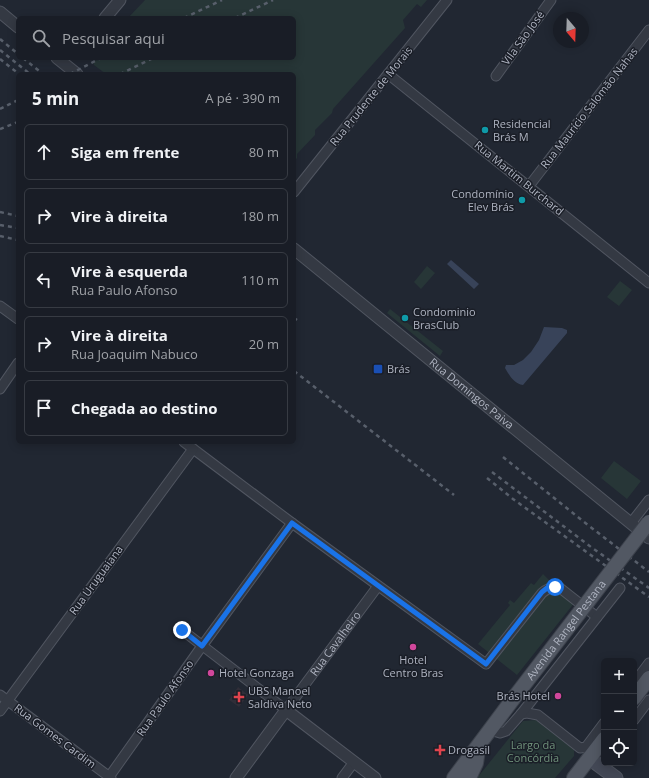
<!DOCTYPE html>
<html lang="pt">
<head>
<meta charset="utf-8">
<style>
  :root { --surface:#191d26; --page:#262a32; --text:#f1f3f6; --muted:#9fa2a7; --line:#373b43 }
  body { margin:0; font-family:"Open Sans",sans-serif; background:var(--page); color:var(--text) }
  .controls { position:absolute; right:12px; bottom:12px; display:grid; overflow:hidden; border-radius:6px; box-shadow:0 2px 10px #0003 }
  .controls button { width:36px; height:36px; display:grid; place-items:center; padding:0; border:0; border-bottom:1px solid var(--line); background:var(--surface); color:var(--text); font:20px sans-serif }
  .compass { position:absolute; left:553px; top:12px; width:36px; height:36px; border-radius:50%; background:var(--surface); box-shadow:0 2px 10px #0003; rotate:161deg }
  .stop { position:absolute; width:12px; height:12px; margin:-9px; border:3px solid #1a73e8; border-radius:50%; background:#fff }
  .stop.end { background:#1a73e8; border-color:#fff; box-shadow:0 1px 4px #0008 }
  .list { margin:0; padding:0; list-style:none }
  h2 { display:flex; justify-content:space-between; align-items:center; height:52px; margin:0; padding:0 16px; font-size:17px }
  h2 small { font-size:13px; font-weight:400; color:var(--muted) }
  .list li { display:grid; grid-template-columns:26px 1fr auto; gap:12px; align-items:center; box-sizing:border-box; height:56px; margin:0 8px 8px; padding:0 8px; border:1px solid var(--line); border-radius:6px }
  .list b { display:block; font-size:15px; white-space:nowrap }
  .list p { margin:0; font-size:13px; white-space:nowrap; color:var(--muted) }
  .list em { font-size:13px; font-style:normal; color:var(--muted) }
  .icon { flex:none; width:22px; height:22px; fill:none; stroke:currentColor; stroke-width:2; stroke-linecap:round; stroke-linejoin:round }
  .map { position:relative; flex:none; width:649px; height:778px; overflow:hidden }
  .search { position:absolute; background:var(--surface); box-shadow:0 2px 10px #0003; left:16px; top:16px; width:280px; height:44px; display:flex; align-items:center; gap:10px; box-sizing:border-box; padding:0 14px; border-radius:6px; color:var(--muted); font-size:15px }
  .panel { position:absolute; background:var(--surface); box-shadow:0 2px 10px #0003; left:16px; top:72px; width:280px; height:372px; border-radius:6px }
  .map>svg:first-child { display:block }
</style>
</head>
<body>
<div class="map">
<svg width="649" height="778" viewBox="0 0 649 778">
  <rect width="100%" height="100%" fill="#212732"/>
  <!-- medical -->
  <path fill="#302e38" d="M238,687L248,695L239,707L229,700Z"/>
  <!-- green -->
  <path fill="#273637" d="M145,0H427L421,7L417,4L403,20L405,28L333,109L332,113L315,130V135L297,154V158L294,162V74H106L94,65L93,61L100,60L99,58H294V18H128Z
    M427,266L435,273L421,289L414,282Z
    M620,281L632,290L619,306L607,297Z
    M390,309L443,351L440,356L387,313Z
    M614,461L641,481L627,499L601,478Z
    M543,574L552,583L562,582L579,597L517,675L478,644L510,605L508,603L510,600L514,603L531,583L534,585Z
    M536,720L574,750V756L555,778H477L523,721Z"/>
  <!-- water -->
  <path fill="#384359" d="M451,260L479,284L474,289L447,264Z
    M544,327L562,328L567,330V333L523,385C514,384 509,375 505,368L506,365H514L523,360L531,352L539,340Z"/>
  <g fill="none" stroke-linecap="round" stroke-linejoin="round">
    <!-- minor casing -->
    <g stroke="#515661" stroke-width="11">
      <g id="minor">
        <path d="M388,74L649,283"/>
        <path d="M496,76L551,0"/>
        <path d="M529,186L649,30"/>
        <path d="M294,192L447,0"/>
        <path d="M0,306L18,319"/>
        <path d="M0,389L18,363"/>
        <path d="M184,442L292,523L486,664L542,593C548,588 553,586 560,588L597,617"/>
        <path d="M631,523L649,500"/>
        <path id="s1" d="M182,630L286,710L378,586"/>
        <path d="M634,683L649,663"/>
        <path d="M0,695L111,778"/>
        <path d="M0,711L193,449"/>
        <path d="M521,714L527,713L538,715L580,748L586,747L604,723"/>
        <path d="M634,720L649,700"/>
        <path d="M490,730L500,733L506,731L521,714L620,588"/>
        <path d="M109,777L202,646L292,523"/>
        <path d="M342,778L354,762"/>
      </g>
    </g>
    <!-- tertiary casing -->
    <g stroke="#515661" stroke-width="13">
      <g id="tertiary">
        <path d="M0,12L18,27"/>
        <path d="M105,18L120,0"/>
        <path d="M57,58L77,74"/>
        <path id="s2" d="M294,249L649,538"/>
        <path d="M236,778L286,710L375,778"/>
      </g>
    </g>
    <!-- secondary casing -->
    <g stroke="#515661" stroke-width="15">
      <path id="secondary" d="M589,758L616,778"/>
    </g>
    <!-- primary casing -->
    <g stroke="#3d424c" stroke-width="16">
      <path id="primary" d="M634,698L649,678
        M454,778L513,699
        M469,778L476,763L478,750
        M574,778L604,739"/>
    </g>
    <!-- minor -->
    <use href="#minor" stroke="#343943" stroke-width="9"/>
    <!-- tertiary -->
    <use href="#tertiary" stroke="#343943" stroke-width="11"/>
    <!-- secondary -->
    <use href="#secondary" stroke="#434855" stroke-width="13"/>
    <!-- primary -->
    <use href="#primary" stroke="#525863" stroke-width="14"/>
    <!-- rail -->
    <path stroke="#585f6b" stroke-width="2.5" stroke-dasharray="4 4" stroke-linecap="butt" d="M184,18L222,0
      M235,18L273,0
      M0,39L18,54
      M0,50L30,74
      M23,58L43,74
      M0,59L19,74
      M70,74L101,58
      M120,74L153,58
      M0,109L18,100
      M0,129L18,122
      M0,212L18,216
      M0,225L18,228
      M0,236L18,240
      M294,318L297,320
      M294,371L454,495
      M503,457L584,522L649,572
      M492,472L591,547L649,588
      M487,478L513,499L649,597"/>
    <!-- primary-bridge casing -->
    <g stroke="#3d424c" stroke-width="16" stroke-linecap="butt">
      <g id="primary-bridge">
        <path id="s3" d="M513,699L649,522"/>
      </g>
    </g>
    <!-- primary-bridge -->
    <use href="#primary-bridge" stroke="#525863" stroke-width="14"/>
  </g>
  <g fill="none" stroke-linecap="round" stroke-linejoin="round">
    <!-- route -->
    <path stroke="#1a73e8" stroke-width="5" d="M182,630L202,646L292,523L486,664L542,592L547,588L555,587"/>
  </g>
  <!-- markers -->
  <g fill="#0f9aa8" stroke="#1a1e27" stroke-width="1.5">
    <circle cx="485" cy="130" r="4"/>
    <circle cx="522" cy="200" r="4"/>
    <circle cx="405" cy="318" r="4"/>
  </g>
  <rect fill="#1a4fb4" stroke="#1a1e27" stroke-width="1.5" x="373" y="364" width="10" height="10" rx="2"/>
  <g fill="#d1479c" stroke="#1a1e27" stroke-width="1.5">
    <circle cx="413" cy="647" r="4"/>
    <circle cx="211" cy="673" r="4"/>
    <circle cx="558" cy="696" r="4"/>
  </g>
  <g fill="#e0444e" stroke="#1a1e27" stroke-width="1.5">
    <path d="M237 691h4v4h4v4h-4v4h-4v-4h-4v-4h4z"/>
    <path d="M438 744h4v4h4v4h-4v4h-4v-4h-4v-4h4z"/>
  </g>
  <g text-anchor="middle" stroke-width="3" stroke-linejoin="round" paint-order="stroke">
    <!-- street labels -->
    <g font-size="11" fill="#aeb3c0" stroke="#1a1e27">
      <text transform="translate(523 38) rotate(-54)" y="4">Vila São José</text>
      <text transform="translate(371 96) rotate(-51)" y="4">Rua Prudente de Morais</text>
      <text transform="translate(589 108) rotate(-52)" y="4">Rua Maurício Salomão Nahas</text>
      <text transform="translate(519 178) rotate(39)" y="4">Rua Martim Burchard</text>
      <text dy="4" stroke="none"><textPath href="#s2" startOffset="229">Rua Domingos Paiva</textPath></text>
      <text transform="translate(96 580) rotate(-54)" y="4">Rua Uruguaiana</text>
      <text dy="4" stroke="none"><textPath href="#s3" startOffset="87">Avenida Rangel Pestana</textPath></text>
      <text dy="4" stroke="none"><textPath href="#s1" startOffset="214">Rua Cavalheiro</textPath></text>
      <text transform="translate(165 698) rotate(-55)" y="4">Rua Paulo Afonso</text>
      <text transform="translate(55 736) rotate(37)" y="4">Rua Gomes Cardim</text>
    </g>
    <!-- poi labels -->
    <g font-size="11" fill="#aeb3c0" stroke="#1a1e27" text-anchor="start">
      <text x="493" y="128">Residencial<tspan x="493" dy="13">Brás M</tspan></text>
      <text x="514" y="198" text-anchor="end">Condomínio<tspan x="514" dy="13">Elev Brás</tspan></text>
      <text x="413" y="316">Condominio<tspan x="413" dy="13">BrasClub</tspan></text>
      <text x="387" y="373">Brás</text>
      <text x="413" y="664" text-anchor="middle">Hotel<tspan x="413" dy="13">Centro Bras</tspan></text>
      <text x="219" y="677">Hotel Gonzaga</text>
      <text x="248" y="695">UBS Manoel<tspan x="248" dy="13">Saldiva Neto</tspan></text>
      <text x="550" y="700" text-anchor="end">Brás Hotel</text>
      <text x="448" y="754">Drogasil</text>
    </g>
    <!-- park labels -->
    <g font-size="11" fill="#70927b" stroke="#1a1e27">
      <text x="533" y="749">Largo da<tspan x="533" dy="13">Concórdia</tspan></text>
    </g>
  </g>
</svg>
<div class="controls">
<button>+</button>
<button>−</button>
<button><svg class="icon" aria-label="locate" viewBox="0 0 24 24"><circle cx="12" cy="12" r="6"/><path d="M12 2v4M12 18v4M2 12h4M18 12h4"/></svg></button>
</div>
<svg class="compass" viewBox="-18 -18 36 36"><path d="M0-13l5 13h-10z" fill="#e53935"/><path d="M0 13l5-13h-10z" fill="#9fa2a7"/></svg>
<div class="stop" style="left:555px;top:587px"></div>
<div class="stop end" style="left:182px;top:630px"></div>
<div class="search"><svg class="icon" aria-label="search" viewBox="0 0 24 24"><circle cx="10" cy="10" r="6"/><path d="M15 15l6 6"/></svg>Pesquisar aqui</div>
<section class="panel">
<h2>5 min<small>A pé · 390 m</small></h2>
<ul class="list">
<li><svg class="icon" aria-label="ahead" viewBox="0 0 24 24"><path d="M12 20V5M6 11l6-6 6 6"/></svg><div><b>Siga em frente</b></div><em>80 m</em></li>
<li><svg class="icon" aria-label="right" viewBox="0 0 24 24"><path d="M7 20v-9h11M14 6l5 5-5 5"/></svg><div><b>Vire à direita</b></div><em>180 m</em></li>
<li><svg class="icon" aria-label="left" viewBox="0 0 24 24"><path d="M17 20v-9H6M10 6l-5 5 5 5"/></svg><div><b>Vire à esquerda</b><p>Rua Paulo Afonso</p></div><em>110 m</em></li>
<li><svg class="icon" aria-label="right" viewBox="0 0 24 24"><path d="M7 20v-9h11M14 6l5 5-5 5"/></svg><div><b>Vire à direita</b><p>Rua Joaquim Nabuco</p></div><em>20 m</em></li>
<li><svg class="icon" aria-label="arrive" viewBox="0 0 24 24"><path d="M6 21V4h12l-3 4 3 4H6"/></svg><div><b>Chegada ao destino</b></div></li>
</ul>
</section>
</div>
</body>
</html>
